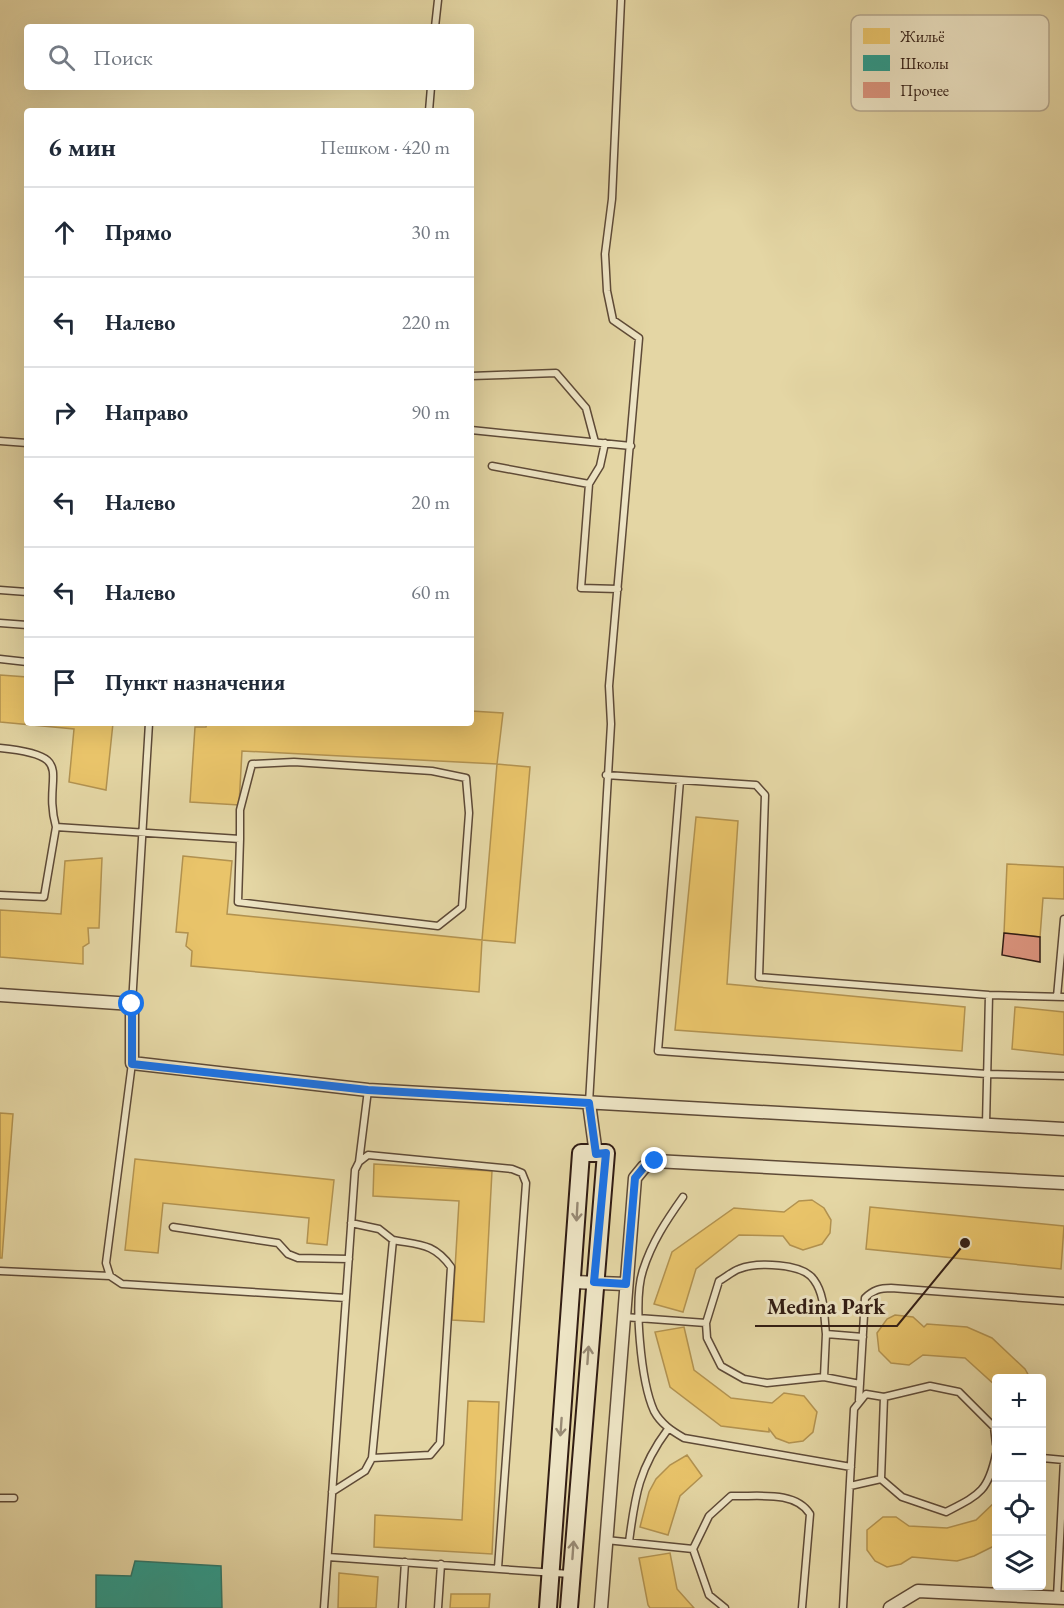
<!DOCTYPE html>
<html lang="ru">
<head>
<meta charset="utf-8">
<style>
  :root { --surface:#fff; --page:#f6f6f7; --text:#1f2937; --muted:#747a83; --line:#e0e1e3 }
  body { margin:0; font-family:"EB Garamond",serif; background:var(--page); color:var(--text) }
  .controls { position:absolute; right:18px; bottom:18px; display:grid; overflow:hidden; border-radius:6px; box-shadow:0 6px 24px #0002 }
  .controls button { width:54px; height:54px; display:grid; place-items:center; padding:0; border:0; border-bottom:2px solid var(--line); background:var(--surface); color:var(--text); font:30px sans-serif }
  .stop { position:absolute; width:18px; height:18px; margin:-14px; border:4px solid #1a73e8; border-radius:50%; background:#fff }
  .stop.end { background:#1a73e8; border-color:#fff; box-shadow:0 2px 6px #0008 }
  .list { margin:0; padding:0; list-style:none }
  h2 { display:flex; justify-content:space-between; align-items:center; height:78px; margin:0; padding:0 24px; font-size:26px }
  h2 small { font-size:20px; font-weight:400; color:var(--muted) }
  .list li { display:grid; grid-template-columns:39px 1fr auto; gap:18px; align-items:center; box-sizing:border-box; height:90px; padding:0 24px; border-top:2px solid var(--line) }
  .list b { display:block; font-size:22px; white-space:nowrap }
  .list em { font-size:20px; font-style:normal; color:var(--muted) }
  .icon { flex:none; width:33px; height:33px; fill:none; stroke:currentColor; stroke-width:2; stroke-linecap:round; stroke-linejoin:round }
  .map { position:relative; flex:none; width:1064px; height:1608px; overflow:hidden }
  .search { position:absolute; background:var(--surface); box-shadow:0 6px 24px #0002; left:24px; top:24px; width:450px; height:66px; display:flex; align-items:center; gap:15px; box-sizing:border-box; padding:0 21px; border-radius:6px; color:var(--muted); font-size:22px }
  .panel { position:absolute; background:var(--surface); box-shadow:0 6px 24px #0002; left:24px; top:108px; width:450px; height:618px; border-radius:6px }
  .map>svg:first-child { display:block }
</style>
</head>
<body>
<div class="map">
<svg width="1064" height="1608" viewBox="0 0 1064 1608">
  <rect width="100%" height="100%" fill="#e4d6a4"/>
  <filter id="stains"><feTurbulence type="fractalNoise" baseFrequency=".00333" numOctaves="4"/><feColorMatrix values="0 0 0 0 .2 0 0 0 0 .09 0 0 0 0 .02 0 0 0 .5 -.17"/></filter>
  <radialGradient id="worn" r=".72"><stop offset=".6" stop-color="#630" stop-opacity="0"/><stop offset="1" stop-color="#630" stop-opacity=".3"/></radialGradient>
  <!-- homes -->
  <path fill="#e9c46a" stroke="#b29250" stroke-width="1.5" d="M0,675L27,677V723H113L106,790L69,782L74,729L0,722Z
    M471,711L503,713L497,764L242,751L239,805L190,802L195,727H206L207,723H471Z
    M497,764L530,767L515,943L482,940Z
    M696,817L738,821L727,984L965,1007L962,1051L675,1030Z
    M183,856L232,861L227,914L482,940L479,992L191,966L192,951L186,946L188,933L176,932Z
    M102,858L99,928H88L89,943L83,947V964L0,957V910L61,914L65,861Z
    M1007,864L1064,867V899L1043,898L1040,937L1004,933Z
    M1015,1007L1064,1012V1055L1012,1049Z
    M0,1113L13,1114L2,1258H0Z
    M135,1159L334,1180L327,1245L307,1243L309,1218L163,1203L158,1253L125,1250Z
    M374,1164L492,1171L484,1322L452,1320L459,1201L373,1196Z
    M812,1200L824,1208L831,1220L830,1233L822,1244L803,1250L790,1245L783,1236L739,1235L696,1269L683,1312L654,1304L672,1252L734,1208L784,1212L799,1201Z
    M870,1207L1064,1226L1061,1269L866,1249Z
    M895,1315L913,1317L924,1327L927,1324L967,1327L992,1338L1025,1369L1030,1378H996V1386L965,1358L923,1355L909,1365L891,1363L879,1351L877,1333L887,1319Z
    M684,1327L694,1370L731,1398L772,1403L784,1393L804,1396L817,1412L813,1432L803,1441L789,1443L776,1438L769,1429V1432L721,1426L670,1387L655,1332Z
    M468,1401L499,1402L492,1554L374,1547L375,1515L462,1520Z
    M687,1455L702,1476L680,1496L668,1535L640,1527L649,1492L656,1479L670,1465Z
    M996,1501V1545L974,1556L957,1561L912,1557L901,1564L887,1567L875,1561L867,1550V1530L883,1517H896L909,1526L947,1528L976,1520Z
    M670,1553L677,1589L694,1608H650L648,1605L639,1558Z
    M339,1573L378,1577L376,1608H338Z
    M451,1594H490L489,1608H450Z"/>
  <!-- schools -->
  <path fill="#2a9d8f" stroke="#2c766a" stroke-width="1.5" d="M135,1561L221,1566L222,1608H96V1575L131,1576Z"/>
  <!-- building -->
  <path fill="#db937d" stroke="#311c13" stroke-width="1.5" d="M1004,933L1040,937V962L1002,955Z"/>
  <g fill="none" stroke-linecap="round" stroke-linejoin="round">
    <!-- lane casing -->
    <g stroke="#5e4a37" stroke-width="9">
      <path id="lane" d="M435,27L438,0
        M429,111L431,87
        M471,376L556,373L586,408L595,442
        M471,430L631,446
        M0,441L27,443
        M492,466L589,484L581,588L618,589
        M589,484L600,466L605,443
        M0,590L27,592
        M0,623L27,625
        M0,659L27,662
        M0,748C81,756 41,774 56,827L44,897L0,895
        M606,775L756,785L765,795L759,977L989,995L1064,997
        M680,780L658,1051L987,1074L1064,1076
        M56,827L240,839L238,902L438,926L462,907L469,813L466,778L432,771L294,762L252,764L240,810V839
        M1057,997L1064,919
        M132,1004L149,723
        M132,1063L106,1263L110,1276L122,1284L346,1298
        M589,1103L611,724L609,686L639,338L613,320L607,291L605,254L612,199L621,0
        M986,1125L989,995
        M359,1162L368,1090
        M683,1197C666,1221 652,1242 643,1270C633,1300 641,1382 654,1411C661,1424 672,1431 684,1438L851,1467
        M173,1227L278,1243L288,1254L298,1258L349,1259
        M0,1271L110,1276
        M624,1317L706,1323
        M824,1377L826,1334
        M860,1384L824,1377L767,1383L744,1379L721,1366L707,1338L706,1323L719,1281C726,1277 733,1271 739,1269C757,1262 803,1263 814,1280C825,1295 824,1316 826,1334L863,1337
        M859,1400L865,1298C873,1290 880,1288 891,1288L1064,1301
        M372,1458L430,1455L440,1443L451,1267C434,1243 419,1245 393,1240
        M1042,1458L1064,1460L1057,1597
        M881,1479L902,1497L946,1512C979,1495 988,1492 996,1454
        M881,1479L884,1397
        M850,1486L881,1479
        M332,1492L365,1471L372,1458L393,1240L379,1229L351,1223
        M0,1498H14
        M606,1540L693,1549
        M629,1542C635,1495 639,1468 668,1429
        M328,1557L570,1574
        M324,1608L355,1170L359,1162L368,1155L512,1169L522,1173L526,1183L498,1568
        M402,1608L405,1562
        M438,1608L441,1564
        M725,1608L709,1595L693,1549L709,1516L731,1496C757,1497 795,1490 810,1514L802,1608
        M843,1608L854,1409L866,1394L884,1397L930,1386L959,1392L994,1427L996,1444"/>
    </g>
    <!-- street casing -->
    <g stroke="#5e4a37" stroke-width="15">
      <path id="street" d="M0,995L132,1004V1063L368,1090L1064,1129
        M589,1103L596,1154
        M573,1282L626,1284
        M601,1608L635,1178L644,1167L655,1161L1064,1183
        M890,1608L918,1591L1064,1598"/>
    </g>
    <!-- secondary casing -->
    <g stroke="#311c13" stroke-width="20">
      <path id="secondary" d="M548,1608L581,1153H606L569,1608"/>
    </g>
    <!-- lane -->
    <use href="#lane" stroke="#ede4c4" stroke-width="6"/>
    <!-- street -->
    <use href="#street" stroke="#ede4c4" stroke-width="12"/>
    <!-- secondary -->
    <use href="#secondary" stroke="#ede4c4" stroke-width="16"/>
  </g>
  <!-- one-way arrows -->
  <defs><path id="oneway-shaft" d="M-6 0H5M1.5-3L5.5 0L1.5 3" fill="none" stroke-width="1.6" stroke-linecap="round" stroke-linejoin="round" transform="scale(1.5)"/></defs>
  <g stroke="#988a74">
    <use href="#oneway-shaft" transform="translate(577 1212) rotate(93)"/>
    <use href="#oneway-shaft" transform="translate(588 1355) rotate(-86)"/>
    <use href="#oneway-shaft" transform="translate(561 1427) rotate(94)"/>
    <use href="#oneway-shaft" transform="translate(573 1550) rotate(-86)"/>
  </g>
  <g fill="none" stroke-linecap="round" stroke-linejoin="round">
    <!-- route -->
    <path stroke="#1a73e8" stroke-width="8" d="M132,1004V1064L368,1090L589,1103L596,1154L606,1153L594,1282L626,1284L635,1178L644,1167L655,1161"/>
  </g>
  <!-- legend -->
  <rect x="851" y="15" width="198" height="96" rx="9" fill="#ede4c4" stroke="#b5a88f" stroke-width="1.5"/>
  <rect x="863" y="28" width="27" height="16" fill="#e9c46a"/>
  <rect x="863" y="55" width="27" height="16" fill="#2a9d8f"/>
  <rect x="863" y="82" width="27" height="16" fill="#db937d"/>
  <g font-size="16" fill="#311c13">
    <text x="900" y="42">Жильё</text>
    <text x="900" y="69">Школы</text>
    <text x="900" y="96">Прочее</text>
  </g>
  <!-- callouts -->
  <path fill="none" stroke="#311c13" stroke-width="2" d="M965 1243L897 1326H755"/>
  <circle fill="#311c13" stroke="#ede4c4" stroke-width="2" cx="965" cy="1243" r="6"/>
  <g font-size="22" text-anchor="middle" font-weight="bold" fill="#311c13" stroke="#ede4c4" stroke-width="6" stroke-linejoin="round" paint-order="stroke">
    <text x="826" y="1314">Medina Park</text>
  </g>
  <rect width="100%" height="100%" filter="url(#stains)"/>
  <rect width="100%" height="100%" fill="url(#worn)"/>
</svg>
<div class="controls">
<button>+</button>
<button>−</button>
<button><svg class="icon" aria-label="locate" viewBox="0 0 24 24"><circle cx="12" cy="12" r="6"/><path d="M12 2v4M12 18v4M2 12h4M18 12h4"/></svg></button>
<button><svg class="icon" aria-label="layers" viewBox="0 0 24 24"><path d="M12 4l9 5-9 5-9-5zM3 14l9 5 9-5"/></svg></button>
</div>
<div class="stop" style="left:132px;top:1004px"></div>
<div class="stop end" style="left:655px;top:1161px"></div>
<div class="search"><svg class="icon" aria-label="search" viewBox="0 0 24 24"><circle cx="10" cy="10" r="6"/><path d="M15 15l6 6"/></svg>Поиск</div>
<section class="panel">
<h2>6 мин<small>Пешком · 420 m</small></h2>
<ul class="list">
<li><svg class="icon" aria-label="ahead" viewBox="0 0 24 24"><path d="M12 20V5M6 11l6-6 6 6"/></svg><div><b>Прямо</b></div><em>30 m</em></li>
<li><svg class="icon" aria-label="left" viewBox="0 0 24 24"><path d="M17 20v-9H6M10 6l-5 5 5 5"/></svg><div><b>Налево</b></div><em>220 m</em></li>
<li><svg class="icon" aria-label="right" viewBox="0 0 24 24"><path d="M7 20v-9h11M14 6l5 5-5 5"/></svg><div><b>Направо</b></div><em>90 m</em></li>
<li><svg class="icon" aria-label="left" viewBox="0 0 24 24"><path d="M17 20v-9H6M10 6l-5 5 5 5"/></svg><div><b>Налево</b></div><em>20 m</em></li>
<li><svg class="icon" aria-label="left" viewBox="0 0 24 24"><path d="M17 20v-9H6M10 6l-5 5 5 5"/></svg><div><b>Налево</b></div><em>60 m</em></li>
<li><svg class="icon" aria-label="arrive" viewBox="0 0 24 24"><path d="M6 21V4h12l-3 4 3 4H6"/></svg><div><b>Пункт назначения</b></div></li>
</ul>
</section>
</div>
</body>
</html>
